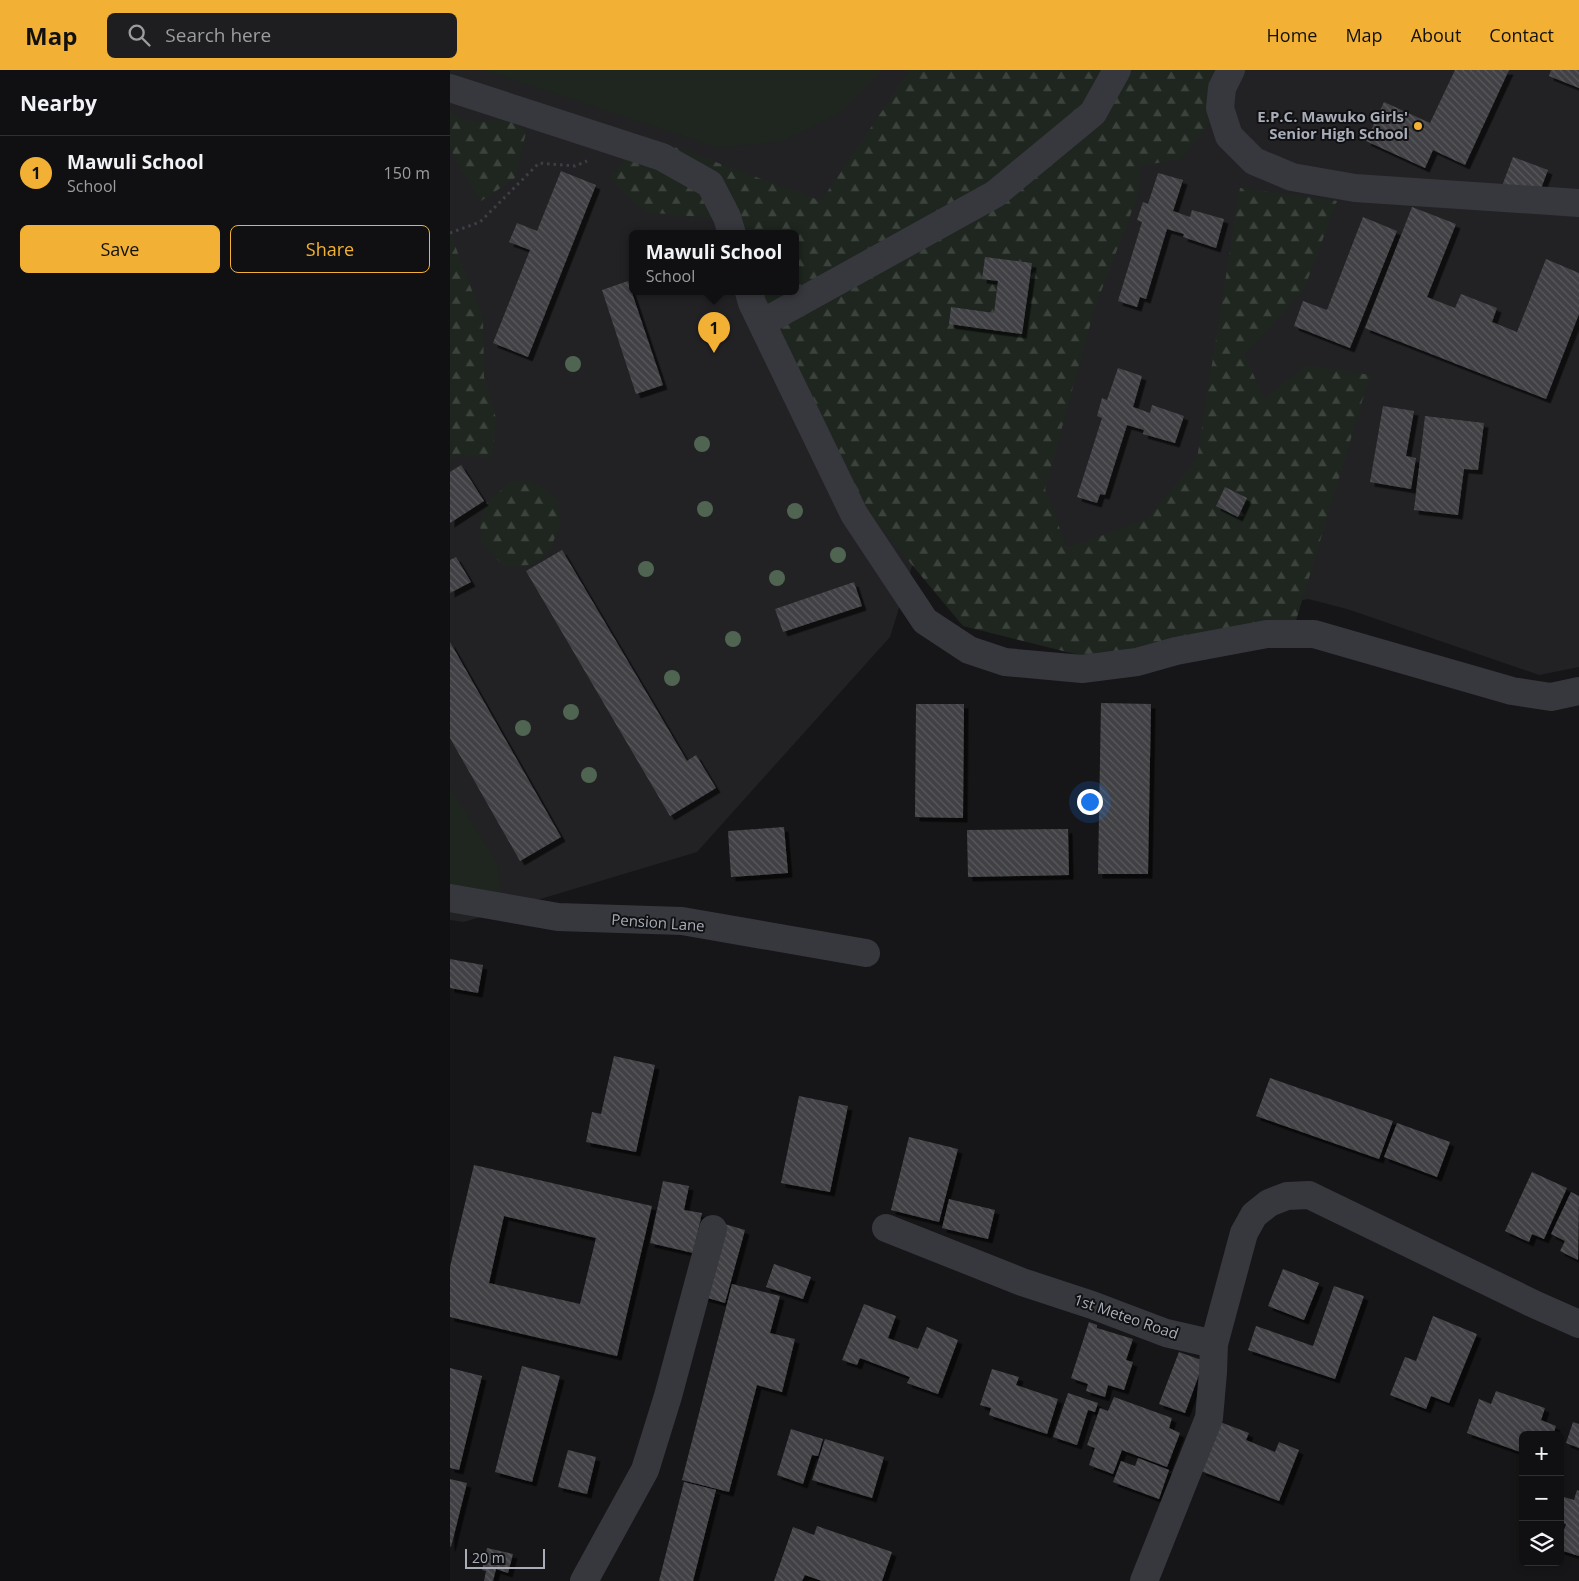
<!DOCTYPE html>
<html lang="en">
<head>
<meta charset="utf-8">
<style>
  :root { --surface:#101012; --page:#1e1e20; --text:#f1f3f6; --muted:#9c9d9f; --line:#303032; --accent:#f2b134 }
  body { margin:0; font-family:"Open Sans",sans-serif; background:var(--page); color:var(--text) }
  .controls { position:absolute; right:15px; bottom:15px; display:grid; overflow:hidden; border-radius:8px; box-shadow:0 2px 8px #0003 }
  .controls button { width:45px; height:45px; display:grid; place-items:center; padding:0; border:0; border-bottom:1px solid var(--line); background:var(--surface); color:var(--text); font:25px sans-serif }
  .scale { position:absolute; left:15px; bottom:12px; width:80px; box-sizing:border-box; padding-left:5px; border:2px solid #a8adb8; border-top:0; font-size:14px; line-height:18px; white-space:nowrap; color:#a8adb8; -webkit-text-stroke:4px #111113; paint-order:stroke }
  .you { position:absolute; left:639px; top:731px; width:18px; height:18px; margin:-12px; border:4px solid #fff; border-radius:50%; background:#1a73e8; box-shadow:0 0 0 8px #1a73e833 }
  .badge { display:grid; place-items:center; width:32px; height:32px; border-radius:50%; background:var(--accent); color:#111; font-size:16px; font-weight:700 }
  .pin { position:absolute; translate:-50% -41px; filter:drop-shadow(0 1px 2px #0008) }
  .pin::after { content:''; position:absolute; top:26px; width:18px; height:15px; background:inherit; clip-path:polygon(0 0,100% 0,50% 100%) }
  .popup { position:absolute; left:179px; top:160px; width:170px; height:65px; box-sizing:border-box; display:grid; place-content:center; border-radius:8px; background:var(--surface); filter:drop-shadow(0 1px 4px #0005); font-size:16px; white-space:nowrap; color:var(--muted) }
  .popup b { font-size:19px; color:var(--text) }
  .popup::after { content:''; position:absolute; left:50%; top:100%; margin-left:-10px; border:10px solid transparent; border-top-color:var(--surface) }
  .list { margin:0; padding:0; list-style:none }
  h2 { display:flex; justify-content:space-between; align-items:center; height:65px; margin:0; padding:0 20px; font-size:21px }
  h2 small { font-size:16px; font-weight:400; color:var(--muted) }
  .list li { display:grid; grid-template-columns:32px 1fr auto; gap:15px; align-items:center; box-sizing:border-box; height:75px; padding:0 20px; border-top:1px solid var(--line) }
  .list b { display:block; font-size:19px; white-space:nowrap }
  .list p { margin:0; font-size:16px; white-space:nowrap; color:var(--muted) }
  .list em { font-size:16px; font-style:normal; color:var(--muted) }
  .actions { display:flex; gap:10px; padding:15px 20px }
  .actions a { flex:1; padding:11px 0; border:1px solid var(--accent); border-radius:8px; text-align:center; font-size:18px; color:var(--accent) }
  .actions .main { background:var(--accent); color:#111 }
  .icon { flex:none; width:28px; height:28px; fill:none; stroke:currentColor; stroke-width:2; stroke-linecap:round; stroke-linejoin:round }
  .map { position:relative; flex:none; width:1129px; height:1511px; overflow:hidden }
  header { display:flex; align-items:center; gap:30px; box-sizing:border-box; height:70px; padding:0 25px; background:var(--accent); color:#111 }
  header strong { font-size:24px }
  nav { display:flex; gap:28px; margin-inline-start:auto; font-size:18px }
  .search { width:350px; height:45px; background:var(--page); display:flex; align-items:center; gap:12px; box-sizing:border-box; padding:0 18px; border-radius:8px; color:var(--muted); font-size:19px }
  main { display:flex }
  aside { flex:1; background:var(--surface) }
  .map>svg:first-child { display:block }
</style>
</head>
<body>
<header>
<strong>Map</strong>
<div class="search"><svg class="icon" aria-label="search" viewBox="0 0 24 24"><circle cx="10" cy="10" r="6"/><path d="M15 15l6 6"/></svg>Search here</div>
<nav><a>Home</a><a>Map</a><a>About</a><a>Contact</a></nav>
</header>
<main>
<aside>
<h2>Nearby<small></small></h2>
<ul class="list">
<li><span class="badge">1</span><div><b>Mawuli School</b><p>School</p></div><em>150 m</em></li>
</ul>
<div class="actions"><a class="main">Save</a><a>Share</a></div>
</aside>
<div class="map">
<svg width="1129" height="1511" viewBox="0 0 1129 1511">
  <defs>
    <pattern id="forest-firs" width="22" height="20" patternUnits="userSpaceOnUse" patternTransform="scale(1.25)"><rect width="22" height="20" fill="#1e261f"/><path d="M5 1l3.5 6h-7zM16 11l3.5 6h-7z" fill="#3c433d"/></pattern>
    <pattern id="building-back-hatch" width="6" height="6" patternUnits="userSpaceOnUse" patternTransform="scale(1.25)"><rect width="6" height="6" fill="#404145"/><path d="M-1 5l2 2M0 0l6 6M5-1l2 2" fill="none" stroke="#595a5e"/></pattern>
    <filter id="shadow"><feDropShadow dx="4.5" dy="4.5" stdDeviation="0" flood-color="#0009"/></filter>
  </defs>
  <rect width="100%" height="100%" fill="#161618"/>
  <!-- built -->
  <path fill="#222225" fill-rule="evenodd" d="M0,0H617L440,567L247,782L14,852L0,850ZM183,164H345V222H183Z
    M721,0H1129V597L1089,605L897,539L858,529L707,558L643,522L577,438Z"/>
  <!-- grass -->
  <path fill="#1e261f" d="M34,0H432L387,45L332,71L270,78Z
    M0,717L47,794L51,824L11,845L0,843Z"/>
  <!-- forest -->
  <path fill="url(#forest-firs)" d="M460,0H770L761,51L730,89L690,96L688,125L645,237L595,419L617,478L698,449L747,389L790,118L887,131L854,219L815,263L794,283L814,329L857,295L920,305L845,554L637,587L513,556L348,358L312,222H345V164H298L294,151L195,142L160,107L195,66L371,131Z
    M0,41C16,57 38,52 58,49L76,62L65,108L31,131L0,79Z
    M0,162L33,250L34,307L46,348L42,387L6,385L0,389Z
    M79,411L95,419L107,430L110,454L100,480L83,495L54,496L32,474L30,454L35,434L61,412Z"/>
  <!-- building -->
  <path fill="url(#building-back-hatch)" fill-rule="evenodd" filter="url(#shadow)" d="M1005,0H1059L1015,95L983,80L975,98L916,71L934,32L980,53Z
    M1101,0H1129V18L1099,6Z
    M1063,87L1098,100L1087,129L1052,116Z
    M111,101L146,115L78,287L43,273L80,180L59,172L67,153L87,161Z
    M708,103L733,110L723,141L740,147L742,140L774,149L766,178L733,167L734,164L717,159L696,229L690,227L687,237L668,231L692,152L687,150L693,132L698,134Z
    M962,137L1006,154L977,227L1005,238L1011,224L1047,238L1042,252L1067,262L1096,189L1129,203V244L1096,329L915,258Z
    M913,147L947,161L900,278L844,256L853,231L877,240Z
    M535,187L582,193L572,264L499,254L501,237L544,243L548,211L532,209Z
    M178,211L213,315L186,324L152,220Z
    M668,298L692,306L683,337L700,343L702,335L734,346L725,373L693,364L694,360L677,355L655,425L650,424L647,433L627,427L652,348L647,346L652,328L657,330Z
    M933,336L964,341L956,386L966,388L961,419L920,412Z
    M975,346L1034,353L1028,400L1014,399L1008,445L964,440Z
    M11,395L34,431L0,453V402Z
    M775,417L797,428L788,447L766,436Z
    M112,480L237,691L246,685L266,718L220,746L76,501Z
    M6,487L21,512L0,523V490Z
    M404,512L412,536L333,562L325,539Z
    M0,572L111,767L70,791L0,668Z
    M651,633L701,634L698,804H648Z
    M466,634H514L513,748L465,747Z
    M334,757L338,803L281,807L278,761Z
    M618,759L619,805L518,807L517,760Z
    M0,889L33,895L28,923L0,918Z
    M164,986L205,995L186,1082L136,1072L142,1042L151,1044Z
    M820,1008L943,1051L929,1089L806,1046Z
    M349,1026L398,1036L380,1122L331,1113Z
    M947,1053L1000,1072L987,1107L934,1087Z
    M459,1067L508,1079L489,1152L441,1140Z
    M24,1095L202,1136L167,1286L0,1247V1197ZM54,1146L146,1168L130,1234L39,1213Z
    M1082,1102L1117,1118L1094,1169L1082,1164L1079,1172L1055,1161Z
    M213,1111L239,1116L234,1140L252,1143L243,1183L200,1173Z
    M1121,1122L1129,1126L1128,1190L1110,1181L1115,1171L1101,1164Z
    M499,1129L545,1140L538,1169L492,1158Z
    M271,1153L295,1160L275,1233L251,1226Z
    M324,1194L361,1207L353,1229L316,1217Z
    M833,1199L869,1213L854,1250L818,1236Z
    M282,1214L330,1226L320,1263L345,1269L332,1322L307,1315L279,1422L232,1410Z
    M884,1216L914,1226L885,1309L798,1280L806,1256L863,1276Z
    M414,1234L446,1246L438,1268L468,1279L477,1257L508,1270L488,1324L457,1313L460,1307L410,1288L407,1295L392,1290Z
    M983,1246L1027,1264L999,1333L981,1326L976,1339L940,1325L955,1287L966,1291Z
    M639,1252L647,1255V1258L683,1269L676,1290L683,1292L674,1320L658,1315L655,1327L636,1321L638,1314L621,1308Z
    M729,1282L754,1291L735,1343L709,1334Z
    M72,1296L110,1306L82,1412L45,1402Z
    M0,1298L32,1306L9,1400L0,1398Z
    M542,1299L569,1307L566,1315L608,1329L597,1364L539,1345L541,1338L530,1335Z
    M1046,1321L1095,1338L1091,1350L1106,1356L1103,1365H1073V1383L1017,1363L1029,1329L1041,1334Z
    M618,1323L648,1333L645,1342L638,1340L627,1375L603,1367Z
    M664,1327L722,1348L719,1358L730,1363L717,1397L672,1380L663,1404L639,1395L645,1378L637,1375L650,1338L658,1341Z
    M770,1352L799,1363L796,1370L825,1382L829,1372L849,1380L829,1431L751,1401Z
    M1123,1352L1129,1354V1378L1116,1373Z
    M341,1359L373,1369L368,1386L362,1385L353,1414L327,1405Z
    M375,1369L434,1387L422,1428L362,1410Z
    M118,1380L146,1387L137,1424L108,1417Z
    M688,1388L719,1400L709,1429L663,1412L671,1391L685,1396Z
    M0,1409L17,1413L1,1477L0,1476Z
    M234,1412L266,1420L243,1511H209Z
    M1127,1420L1129,1421V1486L1110,1480V1473L1116,1454L1110,1452V1441L1114,1427L1124,1430Z
    M367,1456L442,1482L432,1511H372L355,1505L352,1511H324L343,1457L364,1465Z
    M37,1478L63,1484L58,1503L46,1499L43,1511H34L36,1501L32,1500Z"/>
  <g fill="none" stroke-linecap="round" stroke-linejoin="round">
    <!-- path -->
    <path stroke="#3d3f44" stroke-width="3" stroke-dasharray="2.5 4" stroke-linecap="butt" d="M0,163L30,152L89,93L125,96L137,91"/>
    <!-- minor -->
    <path stroke="#37383d" stroke-width="28" d="M781,0L772,18L770,38L779,66L804,91L842,107L905,118L1129,133
      M0,18L212,87L260,114L277,147L282,164
      M299,222L302,233L404,444L475,551L519,580L555,592L632,599L687,592L726,581L817,564H864L1062,621L1101,627L1129,621
      M312,253L545,124L643,43L667,0
      M0,828L108,847L232,851L416,883
      M436,1158L572,1212L642,1235L716,1263L764,1274L794,1163L804,1145L819,1133L837,1126L859,1125L1086,1235L1129,1254
      M134,1511L195,1400L218,1326L263,1159
      M694,1511L759,1348L763,1302L764,1274"/>
  </g>
  <!-- trees -->
  <g fill="#506452">
    <circle cx="123" cy="294" r="8"/>
    <circle cx="252" cy="374" r="8"/>
    <circle cx="255" cy="439" r="8"/>
    <circle cx="345" cy="441" r="8"/>
    <circle cx="388" cy="485" r="8"/>
    <circle cx="196" cy="499" r="8"/>
    <circle cx="327" cy="508" r="8"/>
    <circle cx="283" cy="569" r="8"/>
    <circle cx="222" cy="608" r="8"/>
    <circle cx="121" cy="642" r="8"/>
    <circle cx="73" cy="658" r="8"/>
    <circle cx="139" cy="705" r="8"/>
  </g>
  <!-- markers -->
  <circle fill="#f2b134" stroke="#111113" stroke-width="2" cx="968" cy="56" r="5"/>
  <g text-anchor="middle" stroke-width="4" stroke-linejoin="round" paint-order="stroke">
    <!-- poi labels -->
    <g font-size="15" font-weight="bold" fill="#a8adb8" stroke="#111113" text-anchor="end">
      <text x="958" y="52">E.P.C. Mawuko Girls'<tspan x="958" dy="17">Senior High School</tspan></text>
    </g>
    <!-- street labels -->
    <g font-size="15" fill="#a8adb8" stroke="#111113">
      <text transform="translate(208 853) rotate(4)" y="5">Pension Lane</text>
      <text transform="translate(676 1247) rotate(19)" y="5">1st Meteo Road</text>
    </g>
  </g>
</svg>
<div class="controls">
<button>+</button>
<button>−</button>
<button><svg class="icon" aria-label="layers" viewBox="0 0 24 24"><path d="M12 4l9 5-9 5-9-5zM3 14l9 5 9-5"/></svg></button>
</div>
<div class="scale">20 m</div>
<div class="you"></div>
<div class="pin badge" style="left:264px;top:283px">1</div>
<div class="popup"><b>Mawuli School</b>School</div>
</div>
</main>
</body>
</html>
